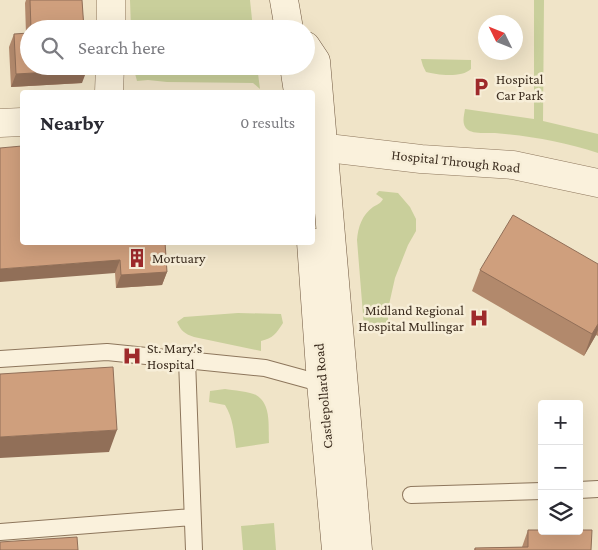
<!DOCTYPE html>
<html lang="en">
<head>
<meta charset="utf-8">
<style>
  :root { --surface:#fff; --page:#f2f2f3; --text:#2b2b33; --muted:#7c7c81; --line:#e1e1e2 }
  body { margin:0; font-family:"Crimson Pro",serif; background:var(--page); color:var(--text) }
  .controls { position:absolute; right:15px; bottom:15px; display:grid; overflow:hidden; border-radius:5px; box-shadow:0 5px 20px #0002 }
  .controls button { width:45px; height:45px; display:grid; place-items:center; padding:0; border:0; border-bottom:1px solid var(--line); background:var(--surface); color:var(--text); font:25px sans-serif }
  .compass { position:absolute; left:478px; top:15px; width:45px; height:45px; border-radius:50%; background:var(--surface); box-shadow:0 5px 20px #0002; rotate:313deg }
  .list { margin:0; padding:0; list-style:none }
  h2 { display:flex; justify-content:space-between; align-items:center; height:65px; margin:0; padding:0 20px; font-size:21px }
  h2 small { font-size:16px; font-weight:400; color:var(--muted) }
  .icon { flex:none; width:28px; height:28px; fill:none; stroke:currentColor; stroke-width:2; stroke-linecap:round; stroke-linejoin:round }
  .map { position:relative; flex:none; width:598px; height:550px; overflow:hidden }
  .search { position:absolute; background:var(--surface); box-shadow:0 5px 20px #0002; left:20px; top:20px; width:295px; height:55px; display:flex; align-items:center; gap:12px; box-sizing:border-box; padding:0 18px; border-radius:28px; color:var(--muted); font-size:19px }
  .panel { position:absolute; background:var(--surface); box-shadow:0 5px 20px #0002; left:20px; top:90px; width:295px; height:155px; border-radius:5px }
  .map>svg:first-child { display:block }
</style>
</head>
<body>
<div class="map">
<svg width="598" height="550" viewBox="0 0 598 550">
  <rect width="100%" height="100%" fill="#f0e4c8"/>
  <!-- green -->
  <path fill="#c9cf9b" d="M130,0H250L253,29H131Z
    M534,0H544L543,121L598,134V153C565,142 530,136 495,133C487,133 474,134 468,130C461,125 464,116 465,109L534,119Z
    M421,59L471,60V69C462,78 437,75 426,72L423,66Z
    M133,66H257L260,89L253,83L167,82L148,80L137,81Z
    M379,191L398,193L410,207L416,219V231L408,245L395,278L388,309V326L364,327L357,240C358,227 362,215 373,207C378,204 380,204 383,199L376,194Z
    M238,313L281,314L283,323C276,334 273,338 261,341V351L194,337C185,334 181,331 177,322L184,317Z
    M225,389C232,390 251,392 256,395C272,404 268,428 269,443L236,448C234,433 233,418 225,405L209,402L210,391Z
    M274,523L276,550H243L241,526Z"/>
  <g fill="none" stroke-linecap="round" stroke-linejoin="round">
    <!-- lane casing -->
    <g stroke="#8d765c" stroke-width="18">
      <path id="lane" d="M0,359L107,352L265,368L327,385
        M187,360L194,550
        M579,490L598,489
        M411,495L542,491
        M0,532L192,517"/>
    </g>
    <!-- street casing -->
    <g stroke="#8d765c" stroke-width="29">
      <path id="street" d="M111,0V29
        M109,92L110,66
        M0,123L22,122
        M312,150L336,149L421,159L513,165L598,183"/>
    </g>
    <!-- secondary casing -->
    <g stroke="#6f573f" stroke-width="29">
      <path id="secondary" d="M284,0L289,29
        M306,46L316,61L358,550
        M294,66L298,92
        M311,242L321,383L336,550"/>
    </g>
    <!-- lane -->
    <use href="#lane" stroke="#faf1dc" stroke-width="16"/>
    <!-- street -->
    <use href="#street" stroke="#faf1dc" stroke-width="28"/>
    <!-- secondary -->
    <use href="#secondary" stroke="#faf1dc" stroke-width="28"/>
  </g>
  <!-- wall -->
  <path fill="#b2896c" d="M26,0H82L84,29H29V66L82,83L11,87L9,47L14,34H26L25,3Z
    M22,242H190L165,244L167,272L162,285L116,288L115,273Z
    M598,264V336L596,335L584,356L472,291L480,270Z
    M528,530L591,550H474L475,548L522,547Z"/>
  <!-- shaded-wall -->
  <path fill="#916f58" d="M87,70L82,83L11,87L16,74Z
    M160,242H190L160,244Z
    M120,260L115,273L0,282V269Z
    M167,272L162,285L116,288L121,275Z
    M598,324V330L596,335L584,356L592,334Z
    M117,430L109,452L0,458V437Z"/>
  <!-- building -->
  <path fill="#cf9f7d" stroke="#916f58" d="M30,0H82L84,29H31Z
    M29,33V66H87V70L16,74L14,34Z
    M22,146V242H165L167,272L121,275L120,260L0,269V148Z
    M513,215L598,264V324L592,334L480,270Z
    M113,367L117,430L0,437V374Z
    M528,530H542V531H579V530H592L591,550H475V548L528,547Z
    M77,537L78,550H0V542Z"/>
  <!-- icons -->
  <defs>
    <g id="parking-bare" transform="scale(1.5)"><path d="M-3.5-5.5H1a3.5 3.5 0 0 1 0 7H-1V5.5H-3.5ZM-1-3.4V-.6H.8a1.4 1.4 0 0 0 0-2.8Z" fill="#9e2a2b" stroke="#f7eed8" stroke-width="2.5" paint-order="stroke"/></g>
    <g id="building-bare" transform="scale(1.5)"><path d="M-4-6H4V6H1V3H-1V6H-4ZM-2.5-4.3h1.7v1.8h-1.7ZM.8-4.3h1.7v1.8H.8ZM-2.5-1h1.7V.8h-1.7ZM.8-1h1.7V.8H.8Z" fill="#9e2a2b" stroke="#f7eed8" stroke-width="2.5" paint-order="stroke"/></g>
    <g id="hospital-bare" transform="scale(1.5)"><path d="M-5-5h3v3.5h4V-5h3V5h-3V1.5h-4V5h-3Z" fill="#9e2a2b" stroke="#f7eed8" stroke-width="2.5" paint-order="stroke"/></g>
  </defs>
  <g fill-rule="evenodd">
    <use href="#parking-bare" x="481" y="87"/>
    <use href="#building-bare" x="137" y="258"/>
    <use href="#hospital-bare" x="479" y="318"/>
    <use href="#hospital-bare" x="132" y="356"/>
  </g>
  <g text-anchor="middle" stroke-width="5" stroke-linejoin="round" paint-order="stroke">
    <!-- poi labels -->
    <g font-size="14" fill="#3d2e20" stroke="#f7eed8" text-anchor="start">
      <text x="496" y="84">Hospital<tspan x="496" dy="16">Car Park</tspan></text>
      <text x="152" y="263">Mortuary</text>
      <text x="464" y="315" text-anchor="end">Midland Regional<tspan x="464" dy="16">Hospital Mullingar</tspan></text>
      <text x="147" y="353">St. Mary's<tspan x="147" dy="16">Hospital</tspan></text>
    </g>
    <!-- street labels -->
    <g font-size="14" fill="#3d2e20" stroke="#f7eed8">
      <text transform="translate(456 161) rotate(6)" y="5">Hospital Through Road</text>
      <text transform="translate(323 396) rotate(-95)" y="5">Castlepollard Road</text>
    </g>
  </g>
</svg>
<div class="controls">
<button>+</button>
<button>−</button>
<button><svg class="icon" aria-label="layers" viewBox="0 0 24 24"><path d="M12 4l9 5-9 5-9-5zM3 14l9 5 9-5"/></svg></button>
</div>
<svg class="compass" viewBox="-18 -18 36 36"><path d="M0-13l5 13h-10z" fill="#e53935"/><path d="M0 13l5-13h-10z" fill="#7c7c81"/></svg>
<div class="search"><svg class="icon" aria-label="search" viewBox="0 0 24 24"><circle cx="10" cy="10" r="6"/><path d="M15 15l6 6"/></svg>Search here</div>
<section class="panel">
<h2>Nearby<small>0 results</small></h2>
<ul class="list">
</ul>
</section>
</div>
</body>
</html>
